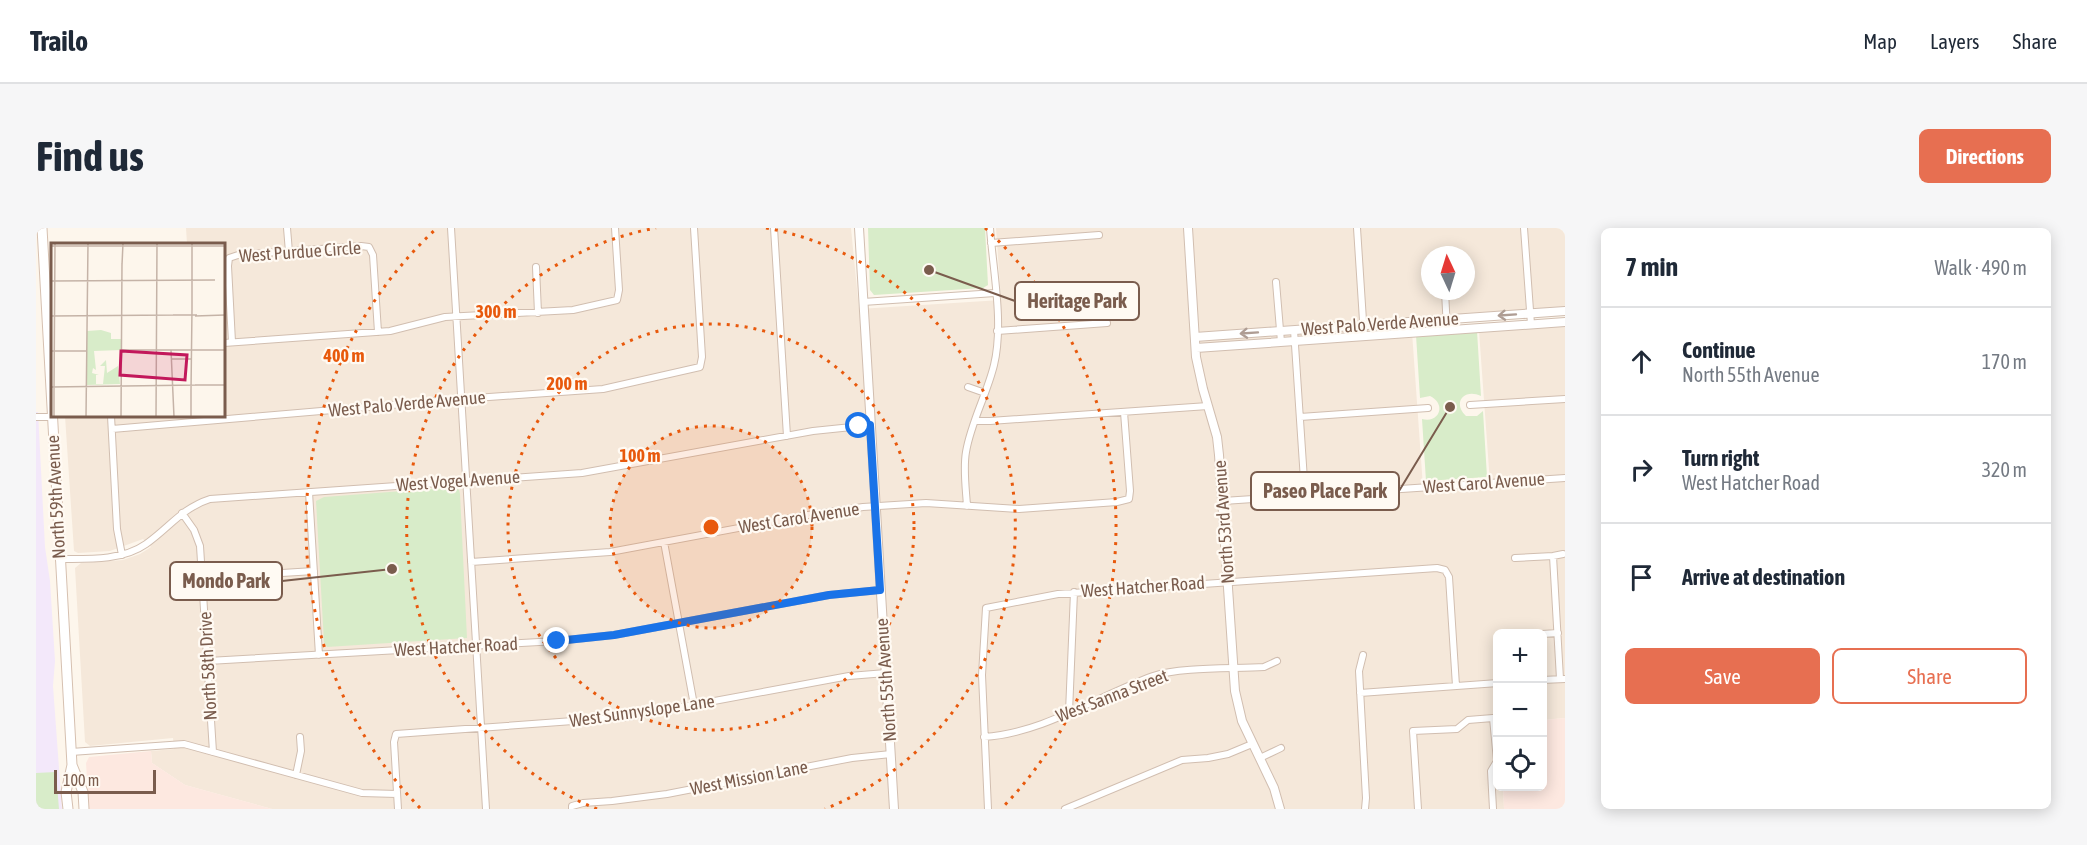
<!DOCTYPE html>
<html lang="en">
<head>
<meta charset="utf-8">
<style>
  :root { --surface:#fff; --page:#f6f6f7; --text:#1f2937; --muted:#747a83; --line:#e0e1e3; --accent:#e76f51 }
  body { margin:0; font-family:"Asap Condensed",sans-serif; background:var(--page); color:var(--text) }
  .controls { position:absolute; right:18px; bottom:18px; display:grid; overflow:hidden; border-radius:9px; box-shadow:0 3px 15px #0003 }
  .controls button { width:54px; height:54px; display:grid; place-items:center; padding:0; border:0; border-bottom:2px solid var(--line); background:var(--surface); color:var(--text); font:30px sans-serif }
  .compass { position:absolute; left:1385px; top:18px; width:54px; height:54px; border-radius:50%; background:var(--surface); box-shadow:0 3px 15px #0003; rotate:356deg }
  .scale { position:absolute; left:18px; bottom:15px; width:102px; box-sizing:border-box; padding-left:6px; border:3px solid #7a5c4d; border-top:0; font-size:16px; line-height:21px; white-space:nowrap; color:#7a5c4d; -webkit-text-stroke:4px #fffaf3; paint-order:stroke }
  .stop { position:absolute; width:18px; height:18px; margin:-14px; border:4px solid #1a73e8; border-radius:50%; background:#fff }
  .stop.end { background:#1a73e8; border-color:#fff; box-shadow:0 2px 6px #0008 }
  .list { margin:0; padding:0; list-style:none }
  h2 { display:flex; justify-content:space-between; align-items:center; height:78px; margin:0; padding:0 24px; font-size:26px }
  h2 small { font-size:20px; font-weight:400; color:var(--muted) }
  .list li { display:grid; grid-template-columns:39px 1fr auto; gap:18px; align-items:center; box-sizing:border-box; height:108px; padding:0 24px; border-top:2px solid var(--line) }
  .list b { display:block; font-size:22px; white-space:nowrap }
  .list p { margin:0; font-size:20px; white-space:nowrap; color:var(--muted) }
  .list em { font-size:20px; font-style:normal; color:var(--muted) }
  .actions { display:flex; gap:12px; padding:18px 24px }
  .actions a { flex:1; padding:14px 0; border:2px solid var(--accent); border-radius:9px; text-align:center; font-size:21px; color:var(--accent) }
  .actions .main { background:var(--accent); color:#fff }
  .icon { flex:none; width:33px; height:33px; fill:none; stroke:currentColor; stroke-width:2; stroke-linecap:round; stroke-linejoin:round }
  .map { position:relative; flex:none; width:1529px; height:581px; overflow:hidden; border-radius:9px }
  header { display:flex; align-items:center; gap:36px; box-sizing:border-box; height:84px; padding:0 30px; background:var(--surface); border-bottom:2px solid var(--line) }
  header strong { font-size:28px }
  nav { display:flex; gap:33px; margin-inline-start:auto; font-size:21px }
  .intro { display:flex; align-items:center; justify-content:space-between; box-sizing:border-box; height:144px; padding:0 36px }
  h1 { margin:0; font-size:42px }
  .button { padding:15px 27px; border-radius:9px; background:var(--accent); color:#fff; font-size:21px; font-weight:700 }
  main { display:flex; gap:36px; padding:0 36px }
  aside { flex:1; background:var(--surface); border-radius:9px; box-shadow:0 3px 15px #0003 }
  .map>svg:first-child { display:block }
</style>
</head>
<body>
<header>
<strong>Trailo</strong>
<nav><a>Map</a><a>Layers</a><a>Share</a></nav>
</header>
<div class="intro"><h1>Find us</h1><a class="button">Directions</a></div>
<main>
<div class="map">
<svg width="1529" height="581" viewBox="0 0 1529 581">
  <rect width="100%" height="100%" fill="#fdf6ec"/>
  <!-- residential -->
  <path fill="#f5e8da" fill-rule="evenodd" d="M150,0H815L823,81L965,72L960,0H1529V79L1375,90L1387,259L1454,255L1443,103L1529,97V490L1507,492L1506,406H1462V558L1467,559L1468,581H236L149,557L116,535L115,523L138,521L137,510L54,518L49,514L39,340L45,335L87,332L104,326L115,319L107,311L74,323L42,325L38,323L29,188H188V16H151ZM1394,27H1430V63H1394Z"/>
  <!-- commercial -->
  <path fill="#fde8e0" d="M1529,490V581H1468L1467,559L1506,558L1507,492Z
    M115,523L116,535L149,557L236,581H53L50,535L53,529Z"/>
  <!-- education -->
  <path fill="#f3e8fa" d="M0,184H2L9,319L14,353L19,433L17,458L26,581H0Z"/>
  <!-- green -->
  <path fill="#d8ecc9" d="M832,0H949L952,57L947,60L838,67L834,62Z
    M1441,103L1445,168C1428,160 1416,175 1430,188H1441L1447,183L1451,249L1390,253L1386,191C1403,196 1411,176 1394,168L1384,170L1380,107Z
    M419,259L423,262L424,266L431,410L291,419L288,414L280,273L288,269Z
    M20,544L23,581H0V545Z"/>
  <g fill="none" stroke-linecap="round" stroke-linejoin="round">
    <!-- minor casing -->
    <g stroke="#d1beb0" stroke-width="8">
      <path id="minor" d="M251,0L253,24
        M415,0L450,581
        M738,0L751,208
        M1321,0L1328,108
        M1488,0L1495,96
        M955,15L1063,7
        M500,39L502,85
        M1240,54L1245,114
        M1409,63L1411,102
        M827,74L959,65
        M1258,102L1269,267
        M961,103L1071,95
        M196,114L192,38L193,30L202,27L325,18L333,19L337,27L342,104
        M188,115L354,103L409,89L537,82L581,72L583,62L579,0
        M932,159L949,165
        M1434,177L1529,171
        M75,188L81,301L86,327
        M0,189H16
        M1264,189L1392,180
        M939,193H954L1172,178
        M76,201L425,171L567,161L664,139L666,129L658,0
        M273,264L283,427
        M1187,273L1529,250
        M931,278C930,261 927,241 930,224C935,194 951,166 958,137C968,95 957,43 954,0
        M146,285L158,302L164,318L177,524
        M628,314L658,477
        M1517,328L1524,451
        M1479,330L1517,328L1527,326
        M23,331C51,331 86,333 110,316C133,300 146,280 174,271L546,245L777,203L835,197
        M435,334L574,324L772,287L827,279L890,275L983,281L1081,274L1093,271L1094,263L1088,184
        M167,350L278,343
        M1506,406L1522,405
        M1327,427L1323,443L1330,570L1329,581
        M172,433L521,413L578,407L793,367L844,362
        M1506,452L1529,451
        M1324,465L1462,455
        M1033,484L1038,364
        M948,509C1008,505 1061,468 1117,448C1145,439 1196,441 1228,439L1241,433
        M35,524L148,516L326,565L361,566
        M1224,530L1245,520
        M260,547L265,523L264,509
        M362,581L358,514L360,506L592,489L813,448L850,445
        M536,581V578L547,575L576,573L631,566L816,530L855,526
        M952,581L946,447L950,380L1022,366L1401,340L1409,342L1413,349L1420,458
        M1029,581L1146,532L1172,530L1192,526L1216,516
        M1382,581L1377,503L1421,501L1432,492L1457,490L1461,533L1455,543L1457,581"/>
    </g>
    <!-- tertiary casing -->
    <g stroke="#d1beb0" stroke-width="10">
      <path id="tertiary" d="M823,0L858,581
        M1152,0L1160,129L1167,161L1181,209L1183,227L1199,463L1206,493L1238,560L1244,581
        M1159,109L1529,83
        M1160,120L1529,94"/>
    </g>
    <!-- secondary casing -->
    <g stroke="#d6c0b0" stroke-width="11">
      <path id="secondary" d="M6,0L36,537L30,564L32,581
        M36,537L47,564L48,581"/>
    </g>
    <!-- minor -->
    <use href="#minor" stroke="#fff" stroke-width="6"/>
    <!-- tertiary -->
    <use href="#tertiary" stroke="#fff" stroke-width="8"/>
    <!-- secondary -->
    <use href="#secondary" stroke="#fff" stroke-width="9"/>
  </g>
  <!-- one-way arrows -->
  <defs><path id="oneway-shaft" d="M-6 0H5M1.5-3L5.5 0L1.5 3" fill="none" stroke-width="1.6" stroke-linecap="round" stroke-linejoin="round" transform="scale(1.5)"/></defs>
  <g stroke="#af9d94">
    <use href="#oneway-shaft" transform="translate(1471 87) rotate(176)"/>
    <use href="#oneway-shaft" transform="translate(1213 105) rotate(176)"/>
  </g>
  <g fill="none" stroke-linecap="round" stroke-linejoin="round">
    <!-- route -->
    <path stroke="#1a73e8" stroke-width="8" d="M521,413L578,407L793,367L844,362L834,197L823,198"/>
  </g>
  <!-- distance rings -->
  <circle cx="675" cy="299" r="101" fill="#e8590c" fill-opacity=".12"/>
  <g fill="none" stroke="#e8590c" stroke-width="3" stroke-dasharray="3 6">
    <circle cx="675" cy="299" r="101"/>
    <circle cx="675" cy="299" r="203"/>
    <path d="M561 581A304 304 0 0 1 620 0M730 0A304 304 0 0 1 789 581"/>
    <path d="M384 580A405 405 0 0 1 401 0M949 0A405 405 0 0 1 966 580"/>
  </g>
  <g text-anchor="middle" stroke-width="4.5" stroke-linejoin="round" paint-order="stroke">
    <!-- street labels -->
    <g font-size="18" fill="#7a5c4d" stroke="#fffaf3">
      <text transform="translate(264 24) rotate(-4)" y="6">West Purdue Circle</text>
      <text transform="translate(1344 96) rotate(-4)" y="6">West Palo Verde Avenue</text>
      <text transform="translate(371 176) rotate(-5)" y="6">West Palo Verde Avenue</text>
      <text transform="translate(422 253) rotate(-4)" y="6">West Vogel Avenue</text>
      <text transform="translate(1448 255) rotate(-4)" y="6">West Carol Avenue</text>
      <text transform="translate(20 269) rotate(-93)" y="6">North 59th Avenue</text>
      <text transform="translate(763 290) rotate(-9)" y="6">West Carol Avenue</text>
      <text transform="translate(1188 294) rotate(-94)" y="6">North 53rd Avenue</text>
      <text transform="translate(1107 359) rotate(-4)" y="6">West Hatcher Road</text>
      <text transform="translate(420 419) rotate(-3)" y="6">West Hatcher Road</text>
      <text transform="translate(172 438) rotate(-93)" y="6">North 58th Drive</text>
      <text transform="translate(850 452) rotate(-94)" y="6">North 55th Avenue</text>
      <text transform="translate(1076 468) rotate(-21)" y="6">West Sanna Street</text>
      <text transform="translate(606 483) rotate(-8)" y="6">West Sunnyslope Lane</text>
      <text transform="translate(713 550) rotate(-11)" y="6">West Mission Lane</text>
    </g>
  </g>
  <!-- overview -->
  <g transform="translate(15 15)">
    <rect width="174" height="174" fill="#fdf6ec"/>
    <path d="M50,87L60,90V96H70V107L43,108L45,127L42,125L41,130L48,132H45V141H52L54,123H49L55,117L56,130L67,123L69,141L36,142V88Z" fill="#d8ecc9"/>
    <path fill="none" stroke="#c5b3a7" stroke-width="1.5" d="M0,3H141M141,3H174M71,22L72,0M0,38L164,37M141,67V0M122,72H146M0,73L123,72M144,73L174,72M71,107H174M120,107L123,174M0,108H36M120,116H140M144,142H174M0,144L147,142M140,146V174M140,148L141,66M3,149V174M3,151L4,0M35,174L37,0M70,174L71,20M105,174L106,0"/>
    <path fill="#c2185b" fill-opacity="0.15" stroke="#c2185b" stroke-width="3" d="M70,108L136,112L134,137L69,132Z"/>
    <rect width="174" height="174" fill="none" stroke="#7a5c4d" stroke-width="3"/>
  </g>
  <circle cx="675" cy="299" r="9" fill="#e8590c" stroke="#fffaf3" stroke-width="3"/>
  <g font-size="18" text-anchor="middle" font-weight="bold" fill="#e8590c" stroke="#fffaf3" stroke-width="4.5" stroke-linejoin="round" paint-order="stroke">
    <text x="460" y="90">300 m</text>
    <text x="308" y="134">400 m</text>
    <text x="531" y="162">200 m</text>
    <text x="604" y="234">100 m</text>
  </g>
  <!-- callouts -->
  <path fill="none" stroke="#7a5c4d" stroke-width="2" d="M893 42L979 73M1414 179L1363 263M356 341L246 353"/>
  <g fill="#7a5c4d" stroke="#fffaf3" stroke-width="2">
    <circle cx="893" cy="42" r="6"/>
    <circle cx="1414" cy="179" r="6"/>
    <circle cx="356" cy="341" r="6"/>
  </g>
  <g fill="#fffaf3" stroke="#7a5c4d" stroke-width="2">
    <rect x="979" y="54" width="124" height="38" rx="6"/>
    <rect x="1215" y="244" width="148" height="38" rx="6"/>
    <rect x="134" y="334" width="112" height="38" rx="6"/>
  </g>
  <g font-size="20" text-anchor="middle" font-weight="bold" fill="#7a5c4d">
    <text x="1041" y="80">Heritage Park</text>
    <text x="1289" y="270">Paseo Place Park</text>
    <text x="190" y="360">Mondo Park</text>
  </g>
</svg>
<div class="controls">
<button>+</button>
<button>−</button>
<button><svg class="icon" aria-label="locate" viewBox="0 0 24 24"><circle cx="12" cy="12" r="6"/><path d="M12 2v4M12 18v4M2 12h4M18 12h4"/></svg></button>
</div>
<svg class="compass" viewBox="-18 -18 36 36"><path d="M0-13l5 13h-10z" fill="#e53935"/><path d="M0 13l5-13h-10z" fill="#747a83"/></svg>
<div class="scale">100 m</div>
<div class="stop" style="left:823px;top:198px"></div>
<div class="stop end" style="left:521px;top:413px"></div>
</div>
<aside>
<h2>7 min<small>Walk · 490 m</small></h2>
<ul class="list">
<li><svg class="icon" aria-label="ahead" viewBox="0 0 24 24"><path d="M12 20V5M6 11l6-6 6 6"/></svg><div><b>Continue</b><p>North 55th Avenue</p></div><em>170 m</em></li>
<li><svg class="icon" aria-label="right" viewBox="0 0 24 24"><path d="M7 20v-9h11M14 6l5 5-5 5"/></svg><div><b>Turn right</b><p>West Hatcher Road</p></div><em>320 m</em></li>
<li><svg class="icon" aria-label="arrive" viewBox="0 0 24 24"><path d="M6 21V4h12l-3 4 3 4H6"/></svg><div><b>Arrive at destination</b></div></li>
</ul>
<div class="actions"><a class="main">Save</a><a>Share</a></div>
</aside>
</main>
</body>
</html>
